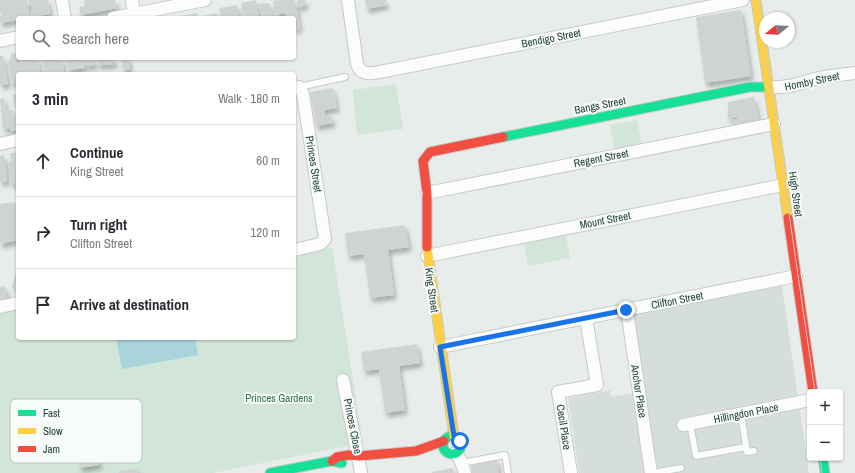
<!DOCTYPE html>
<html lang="en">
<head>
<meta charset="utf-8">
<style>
  :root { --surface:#fff; --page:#f7f7f7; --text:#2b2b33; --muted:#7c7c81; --line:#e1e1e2 }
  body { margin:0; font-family:"Archivo Narrow",sans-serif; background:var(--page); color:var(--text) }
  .controls { position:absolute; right:12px; bottom:12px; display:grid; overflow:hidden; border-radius:4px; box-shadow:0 1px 3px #0004 }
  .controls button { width:36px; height:36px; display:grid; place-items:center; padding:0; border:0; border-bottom:1px solid var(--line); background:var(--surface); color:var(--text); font:20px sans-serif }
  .compass { position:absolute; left:759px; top:12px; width:36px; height:36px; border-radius:50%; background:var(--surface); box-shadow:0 1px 3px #0004; rotate:252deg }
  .stop { position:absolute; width:12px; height:12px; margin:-9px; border:3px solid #1a73e8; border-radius:50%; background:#fff }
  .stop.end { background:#1a73e8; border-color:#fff; box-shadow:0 1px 4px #0008 }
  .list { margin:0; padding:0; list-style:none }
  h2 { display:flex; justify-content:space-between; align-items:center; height:52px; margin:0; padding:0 16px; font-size:17px }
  h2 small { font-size:13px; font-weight:400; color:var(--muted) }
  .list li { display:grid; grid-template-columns:26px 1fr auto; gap:12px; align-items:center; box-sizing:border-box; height:72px; padding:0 16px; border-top:1px solid var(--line) }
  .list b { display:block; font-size:15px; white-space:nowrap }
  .list p { margin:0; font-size:13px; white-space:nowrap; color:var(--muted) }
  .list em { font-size:13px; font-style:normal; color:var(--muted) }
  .icon { flex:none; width:22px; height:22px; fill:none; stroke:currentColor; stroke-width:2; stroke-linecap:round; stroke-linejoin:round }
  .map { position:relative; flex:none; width:855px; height:473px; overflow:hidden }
  .search { position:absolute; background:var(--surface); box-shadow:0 1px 3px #0004; left:16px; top:16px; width:280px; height:44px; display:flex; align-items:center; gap:10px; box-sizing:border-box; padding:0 14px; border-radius:4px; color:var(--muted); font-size:15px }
  .panel { position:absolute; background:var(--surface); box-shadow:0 1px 3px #0004; left:16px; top:72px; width:280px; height:268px; border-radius:4px }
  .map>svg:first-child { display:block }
</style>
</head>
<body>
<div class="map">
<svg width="855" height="473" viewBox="0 0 855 473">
  <defs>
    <filter id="shadow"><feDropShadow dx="2.5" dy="4.5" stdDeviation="2" flood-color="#0004"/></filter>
  </defs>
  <rect width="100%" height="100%" fill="#e8edeb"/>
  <!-- built -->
  <path fill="#d6dedb" d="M782,286L809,473H655L632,318L636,314Z
    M610,390L611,397L634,393L646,473H579L568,398Z"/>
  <!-- green -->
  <path fill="#d1e6d8" d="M396,84L403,129L357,135L353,90Z
    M637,120L642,145L615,150L610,125Z
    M566,235L570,258L528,266L524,243Z
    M332,247L363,443L213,473H138L137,468L119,471V473H0V310L18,307V338H294V254Z"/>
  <!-- water -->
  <path fill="#a9d4db" d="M116,338H195L198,355L122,369Z"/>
  <!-- building -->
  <path fill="#cfd4d2" filter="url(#shadow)" d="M0,0H27L30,18H18V20L13,21L10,10L12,21L0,23V16L2,15L0,12Z
    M28,0H48L50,14L42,15L43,18H32L31,11L34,10L33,4L29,5Z
    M84,0H115L117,8L81,15L79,7L85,6Z
    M256,0L259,18H244L241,3Z
    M278,0H295L300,28L294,29V18H287L285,13L275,15L273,1Z
    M297,0H305L306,5L298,7Z
    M365,0H386V5L367,9Z
    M269,3L273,18H262L259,4Z
    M237,5L239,18H221L219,8Z
    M741,10L751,76L705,83L696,17Z
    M197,13L198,18H181V16Z
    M217,13L218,18H199L198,17Z
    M17,53V64L22,63L21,58H38L40,74H22L21,71L18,72V83L12,84L8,61L11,58V54Z
    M0,56H3L8,84L0,85Z
    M42,58H62L64,74H45Z
    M66,58H84L85,68L68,70Z
    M85,58H94L95,65L87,66Z
    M97,58H114L115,64L98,65Z
    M121,58H129L130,69L123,70Z
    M333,88L337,108L324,110L325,116L331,115L333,123L316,126L310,92Z
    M18,94V112H17L12,95Z
    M754,97L759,122L733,127L732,120L737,119V117L728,119V102Z
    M4,98L6,111L13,110L14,115L18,114V124H16L17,130L10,131V128L3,129L0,99Z
    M18,152V186H15V183L11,184L8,162L11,161L10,153Z
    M4,155L7,181L0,182V156Z
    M15,202L16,207H18V240L0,244V204Z
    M405,225L409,247L388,250L394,295L370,298L364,254L348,256L345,233Z
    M17,267H18V290L12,288Z
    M5,286L7,298L0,300V287Z
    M417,344L420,363L399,366L405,410L385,413L379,369L364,371L361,352Z
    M93,428L99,465L80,468L74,432Z
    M497,459L499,473H472L471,465Z
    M137,468L138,473H119V471Z
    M453,468L454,473H432V472Z"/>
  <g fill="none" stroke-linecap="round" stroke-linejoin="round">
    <!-- lane casing -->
    <g stroke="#c5cac8" stroke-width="8">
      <path id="lane" d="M299,87L345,77
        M741,414L747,452L754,451
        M690,424L696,456L746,447
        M462,463L505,455L508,473
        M653,473L681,468"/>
    </g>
    <!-- street casing -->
    <g stroke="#c5cac8" stroke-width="14">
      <path id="street" d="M62,0L65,18
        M132,0L134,14
        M348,0L357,64C361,77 374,73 385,71L743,0
        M113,18L205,0
        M0,41L18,37
        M768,87C785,88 796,85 811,80C825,76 841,75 855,73
        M294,88L299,87L303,94L325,239L320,244L294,250
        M0,144L18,140
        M427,193L774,124
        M427,256L783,185
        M0,307L18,303
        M627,310L651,473
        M440,347L796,276
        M343,380L361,473
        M683,425L810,400
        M455,453L460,459L465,473
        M571,473L558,392L597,385L586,318"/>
    </g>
    <!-- fast casing -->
    <g stroke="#c3cbc8" stroke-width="11">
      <path id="fast" d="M503,137L750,87H768
        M443 445a9 9 0 1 1 18 0a9 9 0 1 1-18 0Z
        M823,458L825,473
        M270,473L332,461L342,463"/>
    </g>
    <!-- slow casing -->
    <g stroke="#c3cbc8" stroke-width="11">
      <path id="slow" d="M756,0L788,218
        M427,247L454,436"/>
    </g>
    <!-- jam casing -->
    <g stroke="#c3cbc8" stroke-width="11">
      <path id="jam" d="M788,218L813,392
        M427,247V193L423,161L430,152L503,137
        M332,461L337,457L349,455L359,456L416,451L444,441"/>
    </g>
    <!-- lane -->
    <use href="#lane" stroke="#fcfcfc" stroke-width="6"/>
    <!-- street -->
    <use href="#street" stroke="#fcfcfc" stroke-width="12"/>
    <!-- fast -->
    <use href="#fast" stroke="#16e098" stroke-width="9"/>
    <!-- slow -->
    <use href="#slow" stroke="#ffcf43" stroke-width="9"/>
    <!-- jam -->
    <use href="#jam" stroke="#f24e42" stroke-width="9"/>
    <!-- tram -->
    <path stroke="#c9cdcc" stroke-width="1" d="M758,0L815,392
      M820,458L822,473"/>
  </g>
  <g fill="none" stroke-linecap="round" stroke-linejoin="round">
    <!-- route -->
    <path stroke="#1a73e8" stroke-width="5" d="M460,441L454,436L440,347L626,310"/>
  </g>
  <g text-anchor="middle" stroke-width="4" stroke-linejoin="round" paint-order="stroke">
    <!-- street labels -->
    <g font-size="11" fill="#24423a" stroke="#f7fbf9">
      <text transform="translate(551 38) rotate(-11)" y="4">Bendigo Street</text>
      <text transform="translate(812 81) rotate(-12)" y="4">Hornby Street</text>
      <text transform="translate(600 105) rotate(-11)" y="4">Bangs Street</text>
      <text transform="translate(601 158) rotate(-11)" y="4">Regent Street</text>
      <text transform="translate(314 164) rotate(81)" y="4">Princes Street</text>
      <text transform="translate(796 194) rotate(82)" y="4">High Street</text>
      <text transform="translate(605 220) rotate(-11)" y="4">Mount Street</text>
      <text transform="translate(432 290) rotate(82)" y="4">King Street</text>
      <text transform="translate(677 300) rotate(-11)" y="4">Clifton Street</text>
      <text transform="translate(639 391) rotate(81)" y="4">Anchor Place</text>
      <text transform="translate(746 413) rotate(-11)" y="4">Hillingdon Place</text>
      <text transform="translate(353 426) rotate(79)" y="4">Princes Close</text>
      <text transform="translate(564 427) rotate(81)" y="4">Cecil Place</text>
    </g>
    <!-- park labels -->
    <g font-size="11" fill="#2d7a4b" stroke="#f7fbf9">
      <text x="279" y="402">Princes Gardens</text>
    </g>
  </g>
  <!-- legend -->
  <rect x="10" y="399" width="132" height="64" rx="6" fill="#f7fbf9" stroke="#b8c4c0" stroke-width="1"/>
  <rect x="18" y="410" width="18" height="6" fill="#16e098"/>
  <rect x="18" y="428" width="18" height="6" fill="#ffcf43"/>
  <rect x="18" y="446" width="18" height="6" fill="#f24e42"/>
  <g font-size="11" fill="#24423a">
    <text x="43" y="417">Fast</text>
    <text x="43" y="435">Slow</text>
    <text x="43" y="453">Jam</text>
  </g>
</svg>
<div class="controls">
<button>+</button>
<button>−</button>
</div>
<svg class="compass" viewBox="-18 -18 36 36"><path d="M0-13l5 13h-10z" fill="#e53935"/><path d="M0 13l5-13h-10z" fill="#7c7c81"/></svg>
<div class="stop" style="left:460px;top:441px"></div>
<div class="stop end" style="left:626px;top:310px"></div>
<div class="search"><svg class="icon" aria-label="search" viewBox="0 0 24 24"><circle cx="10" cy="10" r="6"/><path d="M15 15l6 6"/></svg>Search here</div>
<section class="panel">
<h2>3 min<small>Walk · 180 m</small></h2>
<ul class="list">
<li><svg class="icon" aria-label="ahead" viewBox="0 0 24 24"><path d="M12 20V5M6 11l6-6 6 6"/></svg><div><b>Continue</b><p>King Street</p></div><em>60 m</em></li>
<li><svg class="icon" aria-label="right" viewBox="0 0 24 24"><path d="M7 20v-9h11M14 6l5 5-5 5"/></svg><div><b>Turn right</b><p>Clifton Street</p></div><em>120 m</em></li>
<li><svg class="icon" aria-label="arrive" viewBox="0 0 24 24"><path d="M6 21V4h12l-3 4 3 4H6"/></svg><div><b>Arrive at destination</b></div></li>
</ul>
</section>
</div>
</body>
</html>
